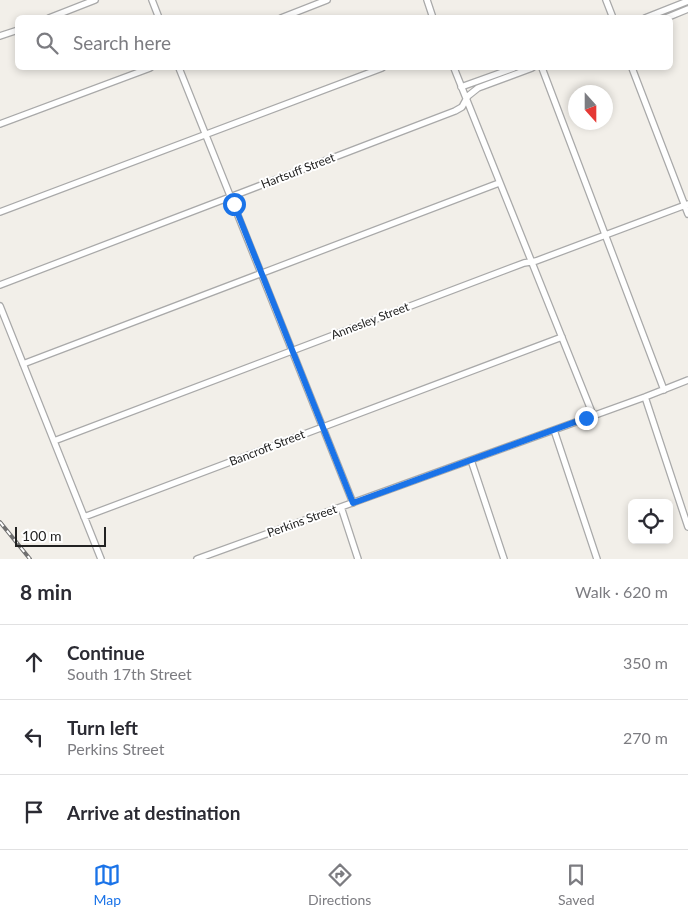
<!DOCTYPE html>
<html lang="en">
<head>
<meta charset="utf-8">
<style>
  :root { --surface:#fff; --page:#f2f2f3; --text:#2b2b33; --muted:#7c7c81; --line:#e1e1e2; --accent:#1a73e8 }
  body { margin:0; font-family:Lato,sans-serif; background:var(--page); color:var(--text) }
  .controls { position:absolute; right:15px; bottom:15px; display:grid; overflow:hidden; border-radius:8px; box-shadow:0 2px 8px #0003 }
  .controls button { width:45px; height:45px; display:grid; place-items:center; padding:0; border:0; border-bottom:1px solid var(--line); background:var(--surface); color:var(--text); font:25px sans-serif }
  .compass { position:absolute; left:568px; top:85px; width:45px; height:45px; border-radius:50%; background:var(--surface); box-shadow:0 2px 8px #0003; rotate:159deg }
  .scale { position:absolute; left:15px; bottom:12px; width:91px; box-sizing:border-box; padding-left:5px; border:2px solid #222; border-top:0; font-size:14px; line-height:18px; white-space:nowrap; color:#222; -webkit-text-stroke:4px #fff; paint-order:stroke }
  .stop { position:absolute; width:15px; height:15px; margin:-11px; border:4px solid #1a73e8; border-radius:50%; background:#fff }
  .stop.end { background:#1a73e8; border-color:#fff; box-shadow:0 1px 5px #0008 }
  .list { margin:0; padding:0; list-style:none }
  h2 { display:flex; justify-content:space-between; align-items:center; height:65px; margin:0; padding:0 20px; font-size:21px }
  h2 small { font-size:16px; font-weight:400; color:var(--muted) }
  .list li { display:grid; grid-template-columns:32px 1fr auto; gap:15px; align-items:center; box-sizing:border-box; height:75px; padding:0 20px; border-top:1px solid var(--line) }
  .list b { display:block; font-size:19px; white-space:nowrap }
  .list p { margin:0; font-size:16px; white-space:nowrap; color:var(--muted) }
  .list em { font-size:16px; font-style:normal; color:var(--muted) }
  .icon { flex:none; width:28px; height:28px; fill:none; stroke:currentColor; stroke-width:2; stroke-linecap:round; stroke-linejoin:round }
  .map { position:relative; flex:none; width:688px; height:559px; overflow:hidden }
  .search { position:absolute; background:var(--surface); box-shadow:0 2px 8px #0003; left:15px; right:15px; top:15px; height:55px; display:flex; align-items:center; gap:12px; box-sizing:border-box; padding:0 18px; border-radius:8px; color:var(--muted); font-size:19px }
  .sheet { height:290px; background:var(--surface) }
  nav { display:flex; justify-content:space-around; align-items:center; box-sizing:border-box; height:70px; border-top:1px solid var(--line); background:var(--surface); font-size:14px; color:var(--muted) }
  nav a { display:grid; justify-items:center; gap:2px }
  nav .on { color:var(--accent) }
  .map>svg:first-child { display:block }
</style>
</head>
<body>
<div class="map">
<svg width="688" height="559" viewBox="0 0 688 559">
  <rect width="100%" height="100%" fill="#f2efe9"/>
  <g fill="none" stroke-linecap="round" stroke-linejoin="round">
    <!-- minor casing -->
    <g stroke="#a9a9a9" stroke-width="8">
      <path id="minor" d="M152,0L159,18
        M427,0L433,18
        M606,0L613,18
        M49,18L95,0
        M281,18L327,0
        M645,18L688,1
        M666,18L688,9
        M0,36L18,30
        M179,68L353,503
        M454,68L593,415
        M542,68L664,390
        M632,68L688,214
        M461,87L514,68
        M0,124L150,68
        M0,212L382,68
        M0,285L455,111L462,107L468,96L478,88L532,68
        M0,306L101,559
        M23,364L499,183
        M645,397L688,527
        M554,430L597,559
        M54,441L524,263L536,261L688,204
        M471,460L504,559
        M341,507L358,559
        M84,517L562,337
        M197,559L645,397L688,380"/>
    </g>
    <!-- minor -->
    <use href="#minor" stroke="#fff" stroke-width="5.5"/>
    <!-- rail casing -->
    <g stroke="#707070" stroke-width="4">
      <path id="rail" d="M0,522L30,559"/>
    </g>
    <!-- rail -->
    <use href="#rail" stroke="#fff" stroke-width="2" stroke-dasharray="5.5" stroke-linecap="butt"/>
  </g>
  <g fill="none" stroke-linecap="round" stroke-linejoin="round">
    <!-- route -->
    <path stroke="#1a73e8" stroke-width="6" d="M234,204L353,503L586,418"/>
  </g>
  <g text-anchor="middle" stroke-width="4" stroke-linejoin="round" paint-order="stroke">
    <!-- street labels -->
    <g font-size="12" fill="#222" stroke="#fff">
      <text transform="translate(298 171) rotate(-21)" y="4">Hartsuff Street</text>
      <text transform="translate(370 321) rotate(-21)" y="4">Annesley Street</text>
      <text transform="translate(267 448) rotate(-21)" y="4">Bancroft Street</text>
      <text transform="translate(302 521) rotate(-20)" y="4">Perkins Street</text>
    </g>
  </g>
</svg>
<div class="controls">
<button><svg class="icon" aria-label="locate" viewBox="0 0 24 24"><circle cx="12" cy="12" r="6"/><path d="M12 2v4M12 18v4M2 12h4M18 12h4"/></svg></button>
</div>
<svg class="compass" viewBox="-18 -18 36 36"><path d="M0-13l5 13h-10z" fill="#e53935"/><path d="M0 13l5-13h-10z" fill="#7c7c81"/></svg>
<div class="scale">100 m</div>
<div class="stop" style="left:234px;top:204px"></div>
<div class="stop end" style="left:586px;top:418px"></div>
<div class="search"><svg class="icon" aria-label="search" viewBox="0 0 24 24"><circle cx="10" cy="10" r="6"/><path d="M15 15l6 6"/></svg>Search here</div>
</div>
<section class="sheet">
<h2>8 min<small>Walk · 620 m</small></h2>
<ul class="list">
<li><svg class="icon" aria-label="ahead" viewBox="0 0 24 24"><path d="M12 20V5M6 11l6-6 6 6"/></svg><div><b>Continue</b><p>South 17th Street</p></div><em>350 m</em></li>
<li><svg class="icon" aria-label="left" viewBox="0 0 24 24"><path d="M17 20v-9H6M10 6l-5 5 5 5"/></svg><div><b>Turn left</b><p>Perkins Street</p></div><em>270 m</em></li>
<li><svg class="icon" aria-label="arrive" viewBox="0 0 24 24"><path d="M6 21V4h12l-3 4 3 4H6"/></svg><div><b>Arrive at destination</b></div></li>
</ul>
</section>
<nav>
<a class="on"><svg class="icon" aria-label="map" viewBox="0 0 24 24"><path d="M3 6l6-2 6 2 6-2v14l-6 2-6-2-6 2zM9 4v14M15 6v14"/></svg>Map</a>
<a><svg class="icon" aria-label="directions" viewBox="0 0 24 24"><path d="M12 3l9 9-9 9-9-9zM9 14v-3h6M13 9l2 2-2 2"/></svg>Directions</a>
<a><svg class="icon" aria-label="saved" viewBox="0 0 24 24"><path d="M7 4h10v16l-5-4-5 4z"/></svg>Saved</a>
</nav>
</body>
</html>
